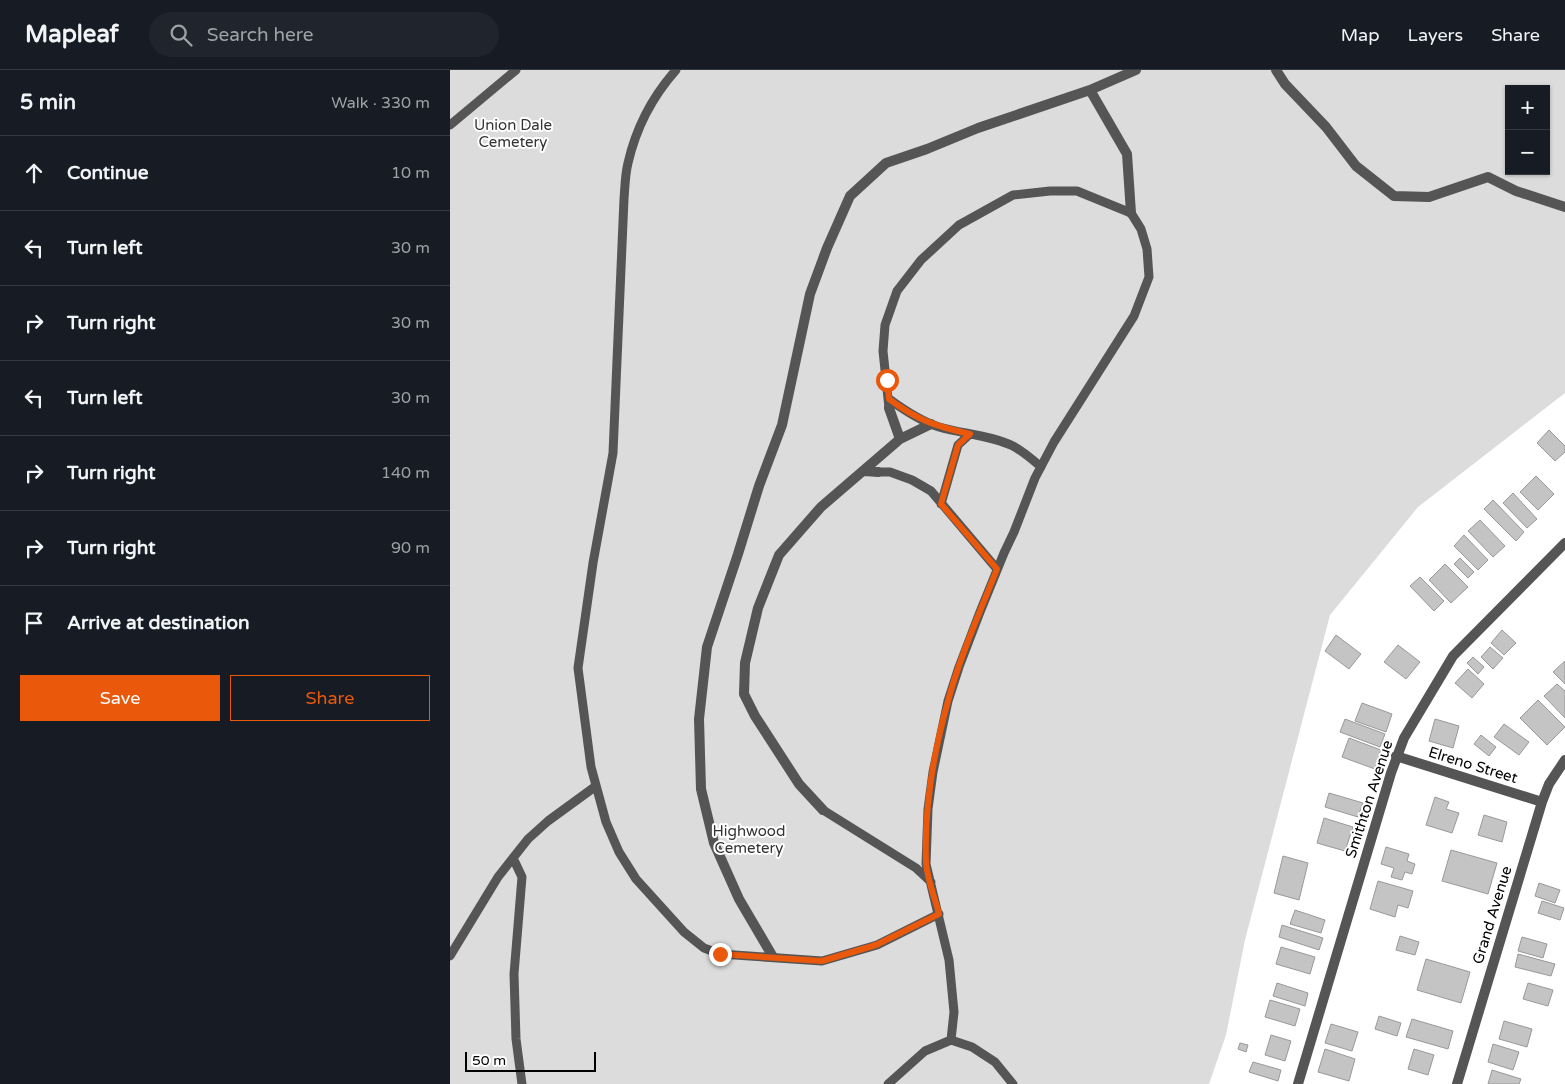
<!DOCTYPE html>
<html lang="en">
<head>
<meta charset="utf-8">
<style>
  :root { --surface:#171b24; --page:#20242c; --text:#f1f3f6; --muted:#9ea1a6; --line:#363941; --accent:#ea580c }
  body { margin:0; font-family:"Varela Round",sans-serif; background:var(--page); color:var(--text) }
  .controls { position:absolute; right:15px; top:15px; display:grid; overflow:hidden; border-radius:0px; box-shadow:0 1px 4px #0004 }
  .controls button { width:45px; height:45px; display:grid; place-items:center; padding:0; border:0; border-bottom:1px solid var(--line); background:var(--surface); color:var(--text); font:25px sans-serif }
  .scale { position:absolute; left:15px; bottom:12px; width:131px; box-sizing:border-box; padding-left:5px; border:2px solid #000; border-top:0; font-size:14px; line-height:18px; white-space:nowrap; color:#000; -webkit-text-stroke:4px #fff; paint-order:stroke }
  .stop { position:absolute; width:15px; height:15px; margin:-11px; border:4px solid #ea580c; border-radius:50%; background:#fff }
  .stop.end { background:#ea580c; border-color:#fff; box-shadow:0 1px 5px #0008 }
  .list { margin:0; padding:0; list-style:none }
  h2 { display:flex; justify-content:space-between; align-items:center; height:65px; margin:0; padding:0 20px; font-size:21px }
  h2 small { font-size:16px; font-weight:400; color:var(--muted) }
  .list li { display:grid; grid-template-columns:32px 1fr auto; gap:15px; align-items:center; box-sizing:border-box; height:75px; padding:0 20px; border-top:1px solid var(--line) }
  .list b { display:block; font-size:19px; white-space:nowrap }
  .list em { font-size:16px; font-style:normal; color:var(--muted) }
  .actions { display:flex; gap:10px; padding:15px 20px }
  .actions a { flex:1; padding:11px 0; border:1px solid var(--accent); border-radius:0px; text-align:center; font-size:18px; color:var(--accent) }
  .actions .main { background:var(--accent); color:#fff }
  .icon { flex:none; width:28px; height:28px; fill:none; stroke:currentColor; stroke-width:2; stroke-linecap:round; stroke-linejoin:round }
  .map { position:relative; flex:none; width:1115px; height:1014px; overflow:hidden }
  header { display:flex; align-items:center; gap:30px; box-sizing:border-box; height:70px; padding:0 25px; background:var(--surface); border-bottom:1px solid var(--line) }
  header strong { font-size:24px }
  nav { display:flex; gap:28px; margin-inline-start:auto; font-size:18px }
  .search { width:350px; height:45px; background:var(--page); display:flex; align-items:center; gap:12px; box-sizing:border-box; padding:0 18px; border-radius:28px; color:var(--muted); font-size:19px }
  main { display:flex }
  aside { flex:1; background:var(--surface) }
  .map>svg:first-child { display:block }
</style>
</head>
<body>
<header>
<strong>Mapleaf</strong>
<div class="search"><svg class="icon" aria-label="search" viewBox="0 0 24 24"><circle cx="10" cy="10" r="6"/><path d="M15 15l6 6"/></svg>Search here</div>
<nav><a>Map</a><a>Layers</a><a>Share</a></nav>
</header>
<main>
<aside>
<h2>5 min<small>Walk · 330 m</small></h2>
<ul class="list">
<li><svg class="icon" aria-label="ahead" viewBox="0 0 24 24"><path d="M12 20V5M6 11l6-6 6 6"/></svg><div><b>Continue</b></div><em>10 m</em></li>
<li><svg class="icon" aria-label="left" viewBox="0 0 24 24"><path d="M17 20v-9H6M10 6l-5 5 5 5"/></svg><div><b>Turn left</b></div><em>30 m</em></li>
<li><svg class="icon" aria-label="right" viewBox="0 0 24 24"><path d="M7 20v-9h11M14 6l5 5-5 5"/></svg><div><b>Turn right</b></div><em>30 m</em></li>
<li><svg class="icon" aria-label="left" viewBox="0 0 24 24"><path d="M17 20v-9H6M10 6l-5 5 5 5"/></svg><div><b>Turn left</b></div><em>30 m</em></li>
<li><svg class="icon" aria-label="right" viewBox="0 0 24 24"><path d="M7 20v-9h11M14 6l5 5-5 5"/></svg><div><b>Turn right</b></div><em>140 m</em></li>
<li><svg class="icon" aria-label="right" viewBox="0 0 24 24"><path d="M7 20v-9h11M14 6l5 5-5 5"/></svg><div><b>Turn right</b></div><em>90 m</em></li>
<li><svg class="icon" aria-label="arrive" viewBox="0 0 24 24"><path d="M6 21V4h12l-3 4 3 4H6"/></svg><div><b>Arrive at destination</b></div></li>
</ul>
<div class="actions"><a class="main">Save</a><a>Share</a></div>
</aside>
<div class="map">
<svg width="1115" height="1014" viewBox="0 0 1115 1014">
  <rect width="100%" height="100%" fill="#fff"/>
  <!-- green -->
  <path fill="#dcdcdc" fill-rule="evenodd" d="M0,0H1115V323L968,437L880,545L795,870L776,965L759,1014H0ZM1059,19H1096V101H1059Z"/>
  <!-- building -->
  <path fill="#c4c4c4" stroke="#999" d="M1099,360L1115,376V382L1105,391L1087,373Z
    M1086,406L1104,424L1088,440L1070,422Z
    M1063,423L1087,449L1077,458L1053,433Z
    M1043,430L1074,462L1066,471L1034,439Z
    M1030,450L1055,476L1043,487L1018,461Z
    M1014,465L1038,490L1028,500L1004,476Z
    M1010,488L1024,502L1018,508L1004,494Z
    M995,494L1018,517L1001,533L979,510Z
    M970,507L994,531L984,541L960,516Z
    M1052,560L1066,573L1054,585L1041,573Z
    M886,565L911,584L899,599L875,581Z
    M948,575L970,592L956,609L934,592Z
    M1040,577L1053,588L1043,599L1031,587Z
    M1023,587L1034,597L1028,604L1017,593Z
    M1115,591V614L1103,602Z
    M1018,599L1034,614L1022,628L1005,613Z
    M1107,614L1115,621V648L1094,626Z
    M1088,630L1115,657L1097,675L1070,648Z
    M912,633L942,644L936,662L905,651Z
    M895,649L935,664L930,677L890,662Z
    M985,649L1009,656L1003,678L979,671Z
    M1054,654L1079,672L1069,685L1044,667Z
    M1031,665L1046,677L1039,686L1024,674Z
    M899,668L931,680L925,699L892,687Z
    M879,723L913,733L908,747L875,737Z
    M985,727L999,732L996,739L1009,743L1002,763L976,755Z
    M1034,745L1057,752L1052,772L1028,765Z
    M874,748L903,757L895,781L867,773Z
    M936,777L959,784L957,791L965,794L962,804L955,802L952,810L941,807L944,798L931,794Z
    M1001,780L1047,793L1038,824L992,811Z
    M833,786L858,793L849,830L824,823Z
    M928,811L963,821L958,838L948,835L945,847L920,839Z
    M1089,813L1110,820L1105,833L1085,826Z
    M1092,831L1114,838L1110,850L1088,843Z
    M845,840L875,850L871,863L840,854Z
    M832,855L873,868L869,880L829,867Z
    M950,866L969,872L965,885L946,880Z
    M1072,867L1097,874L1093,888L1068,881Z
    M831,877L865,887L860,904L826,894Z
    M1068,884L1105,894L1101,906L1065,897Z
    M976,889L1020,902L1011,933L967,920Z
    M827,913L858,923L855,936L823,926Z
    M1078,913L1103,920L1098,936L1073,929Z
    M820,930L850,939L845,956L815,947Z
    M929,946L951,953L947,966L925,959Z
    M962,949L1003,961L998,979L956,967Z
    M1054,951L1082,959L1077,977L1049,969Z
    M881,954L908,962L902,981L875,973Z
    M821,965L841,971L835,991L815,985Z
    M790,973L798,975L796,982L788,979Z
    M1043,974L1069,982L1063,1000L1038,992Z
    M875,979L905,989L899,1011L868,1002Z
    M964,979L984,985L978,1005L958,999Z
    M803,992L831,1000L828,1011L799,1002Z
    M1042,1000L1071,1009L1069,1014H1038Z"/>
  <g fill="none" stroke-linecap="round" stroke-linejoin="round">
    <!-- lane -->
    <path stroke="#555" stroke-width="9" d="M226,0C202,27 186,58 178,93C175,105 175,117 174,129L163,383L143,493L128,598L141,697L156,752L169,782L186,809L234,862L254,878L270,884L372,891L427,875L489,844
      M0,55L66,0
      M439,329C454,340 470,351 489,357C513,364 540,365 563,376C574,382 582,389 591,397
      M439,338L433,281L435,255L447,221L471,190L509,155L563,125L600,121H627L681,143L691,159L697,179L699,207L684,246L604,372L585,408L564,462L554,483L530,542L509,597L498,631L483,702L478,739L476,794L499,890L504,942L501,970
      M428,402H440L462,410L481,421L547,499
      M491,434L508,375L520,364
      M373,740L466,798L481,812
      M63,788L72,807L64,904L66,969L72,1014
      M0,886L48,807L78,769L98,751L146,716
      M438,1014L475,981L501,970L522,977L545,992L563,1014"/>
    <!-- street -->
    <path stroke="#555" stroke-width="10" d="M826,0L835,14L876,57L906,96L944,126L979,127L1038,107L1066,121L1115,137
      M640,20L686,0
      M439,338L450,369
      M415,401L428,402
      M946,686L1092,732
      M373,740L349,714L305,646L294,624L295,593L308,538L329,485L371,437L450,369L481,354
      M323,887L289,829L264,773L251,719L249,649L257,577L288,484L309,416L332,355L360,224L377,178L400,126L436,93L477,79L528,58L640,20L677,84L681,143
      M848,1014L941,703L954,668L1003,586L1115,473
      M1007,1014L1092,732L1099,714L1115,690"/>
  </g>
  <g fill="none" stroke-linecap="round" stroke-linejoin="round">
    <!-- route -->
    <path stroke="#ea580c" stroke-width="6" d="M270,884L372,891L426,875L489,844C485,828 477,809 476,792C474,740 484,681 498,631C510,586 530,542 547,499L491,434L508,375L520,364C485,356 467,350 439,329L437,310"/>
  </g>
  <g text-anchor="middle" stroke-width="4" stroke-linejoin="round" paint-order="stroke">
    <!-- park labels -->
    <g font-size="15" fill="#333" stroke="#fff">
      <text x="63" y="60">Union Dale<tspan x="63" dy="17">Cemetery</tspan></text>
      <text x="299" y="766">Highwood<tspan x="299" dy="17">Cemetery</tspan></text>
    </g>
    <!-- street labels -->
    <g font-size="15" fill="#000" stroke="#fff">
      <text transform="translate(1023 695) rotate(17)" y="5">Elreno Street</text>
      <text transform="translate(919 729) rotate(-72)" y="5">Smithton Avenue</text>
      <text transform="translate(1042 845) rotate(-73)" y="5">Grand Avenue</text>
    </g>
  </g>
</svg>
<div class="controls">
<button>+</button>
<button>−</button>
</div>
<div class="scale">50 m</div>
<div class="stop" style="left:437px;top:310px"></div>
<div class="stop end" style="left:270px;top:884px"></div>
</div>
</main>
</body>
</html>
